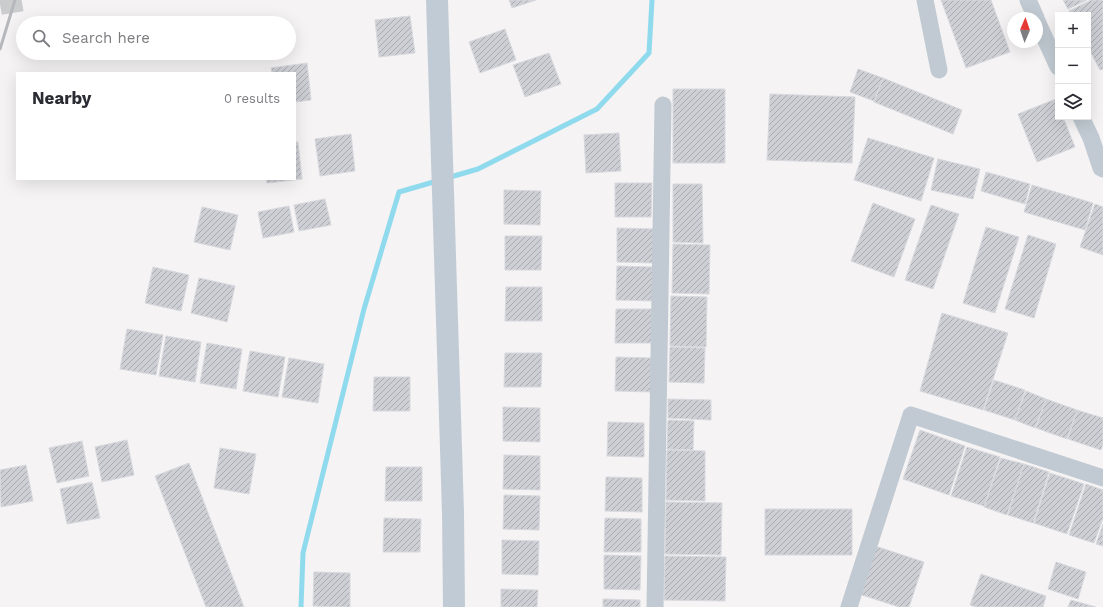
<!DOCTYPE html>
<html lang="en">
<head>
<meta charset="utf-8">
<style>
  :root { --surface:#fff; --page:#f2f2f3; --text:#2b2b33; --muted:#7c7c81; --line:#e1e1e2 }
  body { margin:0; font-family:"Work Sans",sans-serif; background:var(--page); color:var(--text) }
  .controls { position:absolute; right:12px; top:12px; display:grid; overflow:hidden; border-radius:0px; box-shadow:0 4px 16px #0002 }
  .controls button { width:36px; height:36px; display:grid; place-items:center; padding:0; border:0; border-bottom:1px solid var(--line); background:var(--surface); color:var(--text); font:20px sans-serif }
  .compass { position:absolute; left:1007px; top:12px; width:36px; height:36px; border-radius:50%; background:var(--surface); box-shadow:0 4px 16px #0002; rotate:2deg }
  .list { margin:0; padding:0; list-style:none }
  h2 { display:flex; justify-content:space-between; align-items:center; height:52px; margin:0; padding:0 16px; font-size:17px }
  h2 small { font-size:13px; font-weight:400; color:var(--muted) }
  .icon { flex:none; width:22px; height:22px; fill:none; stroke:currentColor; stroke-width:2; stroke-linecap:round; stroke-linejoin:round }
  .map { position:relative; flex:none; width:1103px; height:607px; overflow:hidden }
  .search { position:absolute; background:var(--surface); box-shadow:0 4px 16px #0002; left:16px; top:16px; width:280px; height:44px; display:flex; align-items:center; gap:10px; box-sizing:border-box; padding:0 14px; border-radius:22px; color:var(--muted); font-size:15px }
  .panel { position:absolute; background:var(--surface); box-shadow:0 4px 16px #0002; left:16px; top:72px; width:280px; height:108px; border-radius:0px }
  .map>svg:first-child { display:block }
</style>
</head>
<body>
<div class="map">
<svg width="1103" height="607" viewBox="0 0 1103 607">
  <defs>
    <pattern id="building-hatch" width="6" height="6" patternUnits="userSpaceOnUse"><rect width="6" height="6" fill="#cdcfd5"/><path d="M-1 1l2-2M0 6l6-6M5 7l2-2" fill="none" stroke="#a8abb0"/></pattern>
  </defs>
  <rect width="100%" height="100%" fill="#f5f3f3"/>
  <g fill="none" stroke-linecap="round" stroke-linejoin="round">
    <!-- stream -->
    <path stroke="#90daee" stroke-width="5" d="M447,178L478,169L597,109L649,53L652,0
      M301,607L303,553L364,309L399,192L437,181"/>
  </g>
  <!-- building -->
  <path fill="url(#building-hatch)" stroke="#d7d9de" d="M509,0H536L512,8Z
    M941,0H991L1010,52L966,68Z
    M1063,0H1087L1068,9Z
    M1091,0H1103V69L1100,70L1088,47V15H1071L1069,11Z
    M410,16L415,53L379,57L375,20Z
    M505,29L516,60L480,73L469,42Z
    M549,53L561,84L525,97L513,65Z
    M307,63L311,100L295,102V73H272L271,68Z
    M858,69L883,78L874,101L850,92Z
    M883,78L962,110L953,134L874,102Z
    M673,89H725V163H673Z
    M770,94L855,97L852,163L767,160Z
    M1056,99L1058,105V117H1063L1075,147L1037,162L1018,114Z
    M619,133L621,171L586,173L584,135Z
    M351,134L355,171L320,176L315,139Z
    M868,138L934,158L921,201L854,180Z
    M295,142H298L302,179L267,183L266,179H295Z
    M938,159L980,169L973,199L931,190Z
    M986,172L1030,184L1025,204L981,191Z
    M615,183H652L651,217H615Z
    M673,184H702L703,243L673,242Z
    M1032,185L1093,203L1085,230L1024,212Z
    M504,190L541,191L540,225L504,224Z
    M325,199L331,225L299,231L294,205Z
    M873,203L915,219L894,277L851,261Z
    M1095,204L1103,207V255L1080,247Z
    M931,205L959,214L933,289L905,280Z
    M289,206L294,232L263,238L258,212Z
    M202,207L238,215L230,250L194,242Z
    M986,227L1019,237L995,313L963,303Z
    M617,228L654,229L653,263L617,262Z
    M1028,235L1056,244L1034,318L1005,309Z
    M505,236H542L541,270H505Z
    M673,244L710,245L709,294L672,293Z
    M617,266L653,267V301L616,300Z
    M153,267L189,275L181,311L145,303Z
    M199,278L235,286L227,322L191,313Z
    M506,287H542V321H505Z
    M671,296L707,297L706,347L670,346Z
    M616,309H652V343H615Z
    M942,313L1008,333L983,410L920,391Z
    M127,329L163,335L156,375L120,369Z
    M166,336L201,342L195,382L159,376Z
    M207,343L242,349L236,389L200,383Z
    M670,347L705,348L704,383L669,382Z
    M250,351L285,357L278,397L243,391Z
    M505,353H542L541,387H504Z
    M616,357L652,358V392L615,391Z
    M289,358L324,364L318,403L282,397Z
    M374,377H410V411H373Z
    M994,380L1025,390L1015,420L984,410Z
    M1026,391L1046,399L1035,428L1015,420Z
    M668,399L711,400V420L668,418Z
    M1046,399L1077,410L1067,439L1036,428Z
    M503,407L540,408V442L503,441Z
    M1077,410L1103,418V444L1101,450L1068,439Z
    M668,420L694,421L693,450L667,449Z
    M608,422L644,423V457L607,456Z
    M920,430L965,446L949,495L903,479Z
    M127,440L134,475L102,482L95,447Z
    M82,441L89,476L57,483L49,448Z
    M967,447L1000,457L984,506L951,496Z
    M220,448L256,454L249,494L214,488Z
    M667,450L705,451V501L666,500Z
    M504,455L540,456V490L503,489Z
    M1001,458L1024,464L1007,515L984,507Z
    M189,463L244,607H206L155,476Z
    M1024,464L1049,472L1033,523L1008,515Z
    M26,465L33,501L1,507L0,470Z
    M386,467H422V501H385Z
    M1050,473L1084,484L1067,534L1034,523Z
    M606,477L642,478V512L605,511Z
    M92,482L100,518L67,524L60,489Z
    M1086,484L1103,490V518L1094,543L1069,535Z
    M504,495L540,496L539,530L503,529Z
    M666,502L722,503L721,555L665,554Z
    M765,509H852V555H765Z
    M384,518L421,519L420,552H383Z
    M605,518L641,519V552H604Z
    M1103,524V546L1096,544Z
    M502,540L539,541L538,575L502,574Z
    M872,545L924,562L909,607H899L856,593Z
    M604,555L641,556L640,590L604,589Z
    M665,556L726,557L725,601L664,600Z
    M1056,562L1086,572L1078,599L1048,589Z
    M314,572L350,573V607L313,606Z
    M981,574L1046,596L1043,607H976L970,605Z
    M501,589L538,590L537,607H501Z
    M603,599L640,600V607H603Z
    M1071,600L1096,607H1068Z"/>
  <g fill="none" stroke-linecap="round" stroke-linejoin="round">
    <!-- secondary-tunnel -->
    <path stroke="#caccce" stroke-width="22" stroke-dasharray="22 11" stroke-linecap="butt" d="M0,4L24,0"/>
    <!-- minor -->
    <path stroke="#c1cad2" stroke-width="17" d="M925,0L939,70
      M1028,0L1036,18
      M1037,21L1058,67
      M1081,117L1091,138L1101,168L1103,169
      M655,607L663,105
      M849,607L911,415L1103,478"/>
    <!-- secondary -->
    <path stroke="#c1cbd6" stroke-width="22" d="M437,0L453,513L454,607"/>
    <!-- rail -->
    <path stroke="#b5b8bd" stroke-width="3" d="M0,49L15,0"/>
  </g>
</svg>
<div class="controls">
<button>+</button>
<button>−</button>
<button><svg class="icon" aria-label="layers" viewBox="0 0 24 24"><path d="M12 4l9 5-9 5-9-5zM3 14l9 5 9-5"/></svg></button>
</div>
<svg class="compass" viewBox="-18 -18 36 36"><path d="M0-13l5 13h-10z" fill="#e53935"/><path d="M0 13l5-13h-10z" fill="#7c7c81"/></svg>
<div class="search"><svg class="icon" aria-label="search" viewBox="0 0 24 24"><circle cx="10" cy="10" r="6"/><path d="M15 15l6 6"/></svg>Search here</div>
<section class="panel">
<h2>Nearby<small>0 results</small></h2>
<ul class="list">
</ul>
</section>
</div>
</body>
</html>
